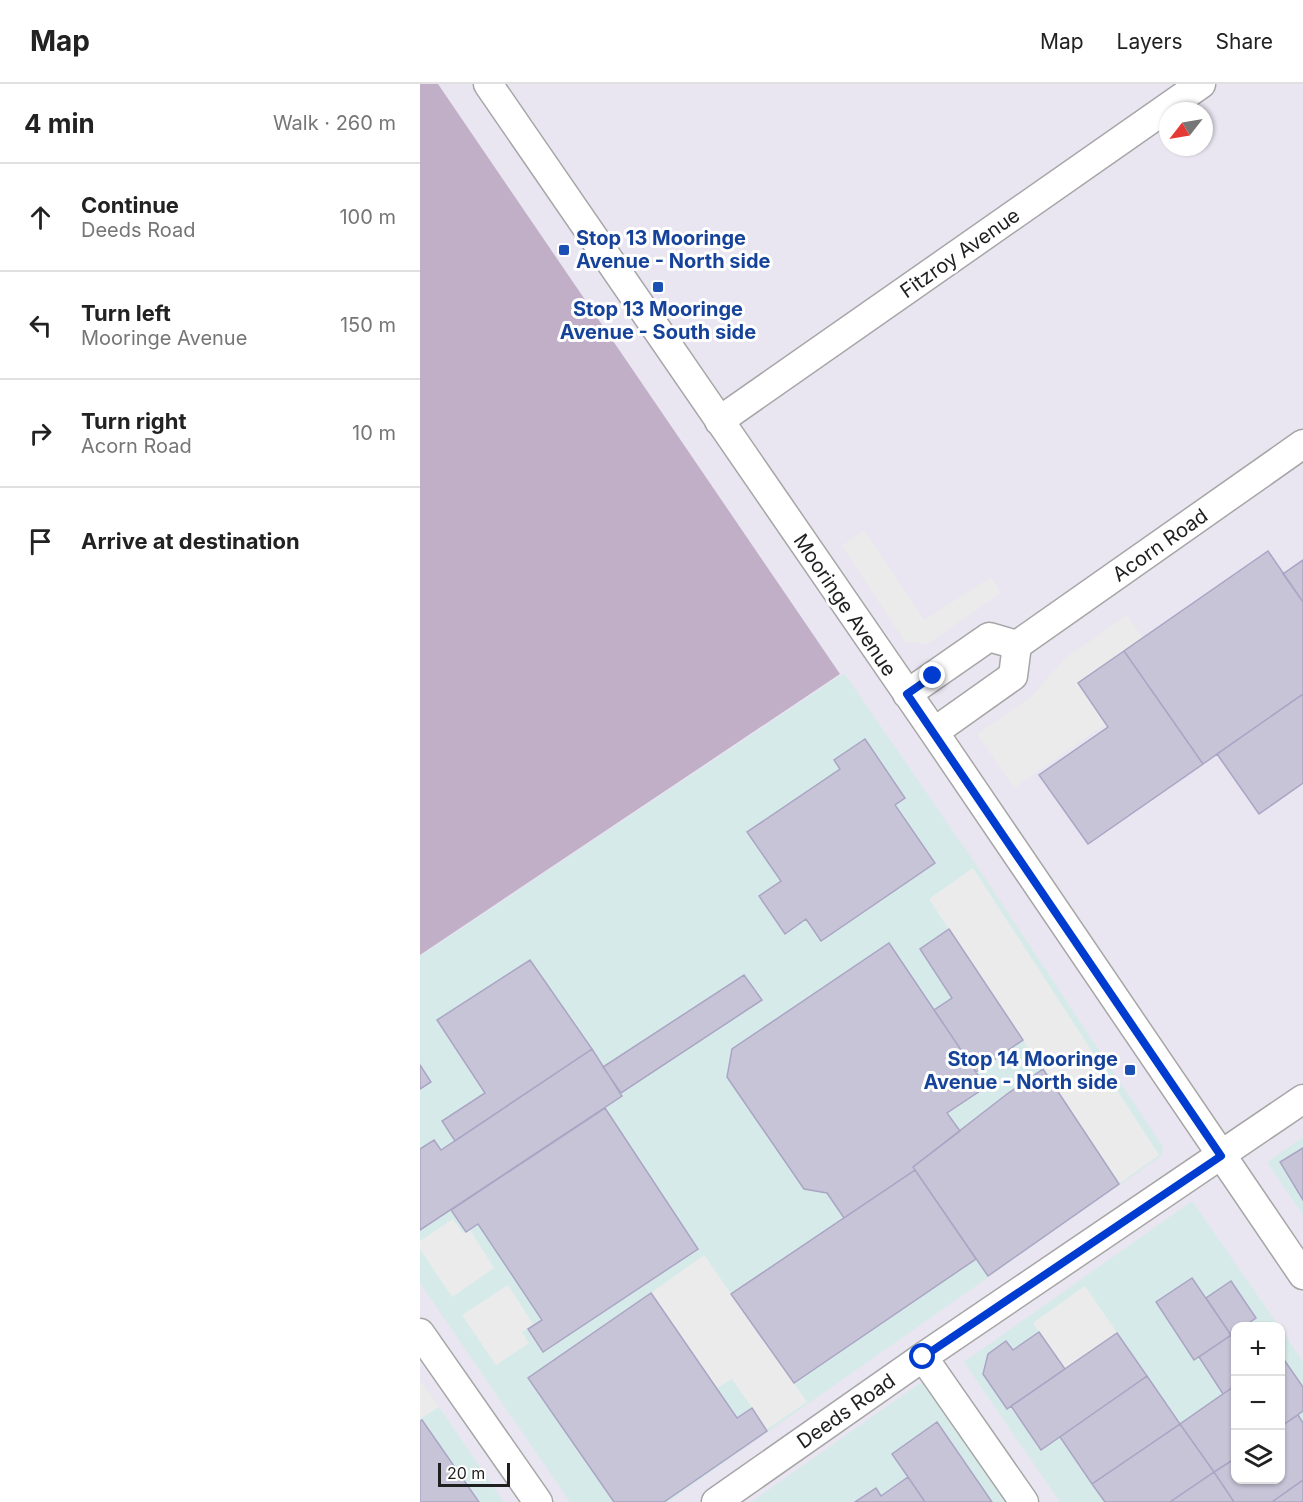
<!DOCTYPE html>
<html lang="en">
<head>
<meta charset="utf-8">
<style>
  :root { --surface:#fff; --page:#f6f6f6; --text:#222; --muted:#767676; --line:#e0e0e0 }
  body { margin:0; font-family:Inter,sans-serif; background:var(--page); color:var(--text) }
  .controls { position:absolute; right:18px; bottom:18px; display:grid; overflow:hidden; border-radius:12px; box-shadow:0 2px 4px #0004 }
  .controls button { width:54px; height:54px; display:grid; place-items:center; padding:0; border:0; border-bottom:2px solid var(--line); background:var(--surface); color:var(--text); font:30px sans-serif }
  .compass { position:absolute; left:739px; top:18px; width:54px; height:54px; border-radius:50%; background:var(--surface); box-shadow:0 2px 4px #0004; rotate:239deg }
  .scale { position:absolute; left:18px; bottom:15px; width:72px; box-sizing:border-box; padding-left:6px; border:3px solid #1f1f1f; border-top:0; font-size:16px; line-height:21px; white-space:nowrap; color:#1f1f1f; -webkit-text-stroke:4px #fff; paint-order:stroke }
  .stop { position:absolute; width:18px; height:18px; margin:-14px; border:4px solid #003ccf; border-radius:50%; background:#fff }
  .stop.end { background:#003ccf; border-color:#fff; box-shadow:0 2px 6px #0008 }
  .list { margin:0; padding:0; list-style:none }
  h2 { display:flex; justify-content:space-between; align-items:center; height:78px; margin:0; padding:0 24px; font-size:26px }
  h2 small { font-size:20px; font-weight:400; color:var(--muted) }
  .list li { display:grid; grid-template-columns:39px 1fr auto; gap:18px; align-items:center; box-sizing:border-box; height:108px; padding:0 24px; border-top:2px solid var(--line) }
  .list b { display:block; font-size:22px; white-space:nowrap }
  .list p { margin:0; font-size:20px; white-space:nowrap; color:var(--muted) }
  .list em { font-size:20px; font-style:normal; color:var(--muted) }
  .icon { flex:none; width:33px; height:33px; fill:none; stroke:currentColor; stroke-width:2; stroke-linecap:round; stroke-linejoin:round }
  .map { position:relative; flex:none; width:883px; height:1418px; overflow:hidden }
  header { display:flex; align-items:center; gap:36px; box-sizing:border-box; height:84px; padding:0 30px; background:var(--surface); border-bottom:2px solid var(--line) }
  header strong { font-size:28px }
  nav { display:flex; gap:33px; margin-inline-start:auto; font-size:21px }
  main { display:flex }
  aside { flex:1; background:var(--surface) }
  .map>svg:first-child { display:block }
</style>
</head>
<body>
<header>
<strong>Map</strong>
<nav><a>Map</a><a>Layers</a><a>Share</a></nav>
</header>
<main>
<aside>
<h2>4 min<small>Walk · 260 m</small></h2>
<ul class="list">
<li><svg class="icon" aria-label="ahead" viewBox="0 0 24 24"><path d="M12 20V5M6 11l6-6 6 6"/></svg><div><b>Continue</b><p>Deeds Road</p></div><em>100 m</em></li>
<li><svg class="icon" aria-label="left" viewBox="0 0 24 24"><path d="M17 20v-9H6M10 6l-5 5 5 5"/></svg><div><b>Turn left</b><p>Mooringe Avenue</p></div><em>150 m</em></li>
<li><svg class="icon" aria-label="right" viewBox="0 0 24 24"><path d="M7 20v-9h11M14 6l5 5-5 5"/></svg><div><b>Turn right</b><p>Acorn Road</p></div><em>10 m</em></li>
<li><svg class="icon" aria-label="arrive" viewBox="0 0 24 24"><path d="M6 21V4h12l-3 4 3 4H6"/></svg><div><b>Arrive at destination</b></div></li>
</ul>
</aside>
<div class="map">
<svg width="883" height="1418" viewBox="0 0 883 1418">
  <rect width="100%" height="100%" fill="#e9e5f1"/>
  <!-- industrial -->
  <path fill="#d6ebe9" d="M424,589L557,782L743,1063L741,1072L248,1418H150L0,1199V872Z
    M883,1053V1131L847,1078Z
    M772,1117L859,1242H816V1396H860L861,1245L883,1278V1418H640L544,1278Z
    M0,1296L19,1323L84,1418H0Z
    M503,1297L586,1418H331Z"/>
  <!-- construction -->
  <path fill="#c0afc7" d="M0,0H18L420,590L0,871Z"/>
  <!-- parking -->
  <path fill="#ebebeb" d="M444,446L504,536L571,493L581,509L508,560L485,558L422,462Z
    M707,531L723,555L658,599L685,640L594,704L557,650L611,613L644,575Z
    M553,784L739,1071L700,1099L600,952L509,815Z
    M33,1135L43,1149L50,1146L74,1184L32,1213L0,1165V1157Z
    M284,1171L387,1318L347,1345L312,1295L297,1304L231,1209Z
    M88,1201L113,1240L102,1248L109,1259L76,1281L42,1231Z
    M665,1202L697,1249L645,1285L613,1239Z
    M0,1296L19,1323L0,1335Z"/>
  <!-- building -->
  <path fill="#c7c4d8" stroke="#aaa5c4" stroke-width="1.5" d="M848,467L883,518V610L783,680L704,567Z
    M883,476V518L863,490Z
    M704,567L783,680L668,760L619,691L688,643L658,599Z
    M883,610V699L839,730L797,670Z
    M445,655L485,714L475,721L515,779L401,857L386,835L365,850L339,812L361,797L327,748L420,685L414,676Z
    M529,845L603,956L556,988L514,926L532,914L500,865Z
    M469,859L566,1003L527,1029L540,1047L493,1083L495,1086L424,1134L407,1109L384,1105L307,993L312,965Z
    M110,876L172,965L35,1057L22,1037L65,1009L17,936Z
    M324,891L342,916L201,1009L183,983Z
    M172,965L202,1012L0,1146V1065L14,1056L21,1066Z
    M0,981L11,998L0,1005Z
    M623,985L699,1100L568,1192L493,1083L587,1010Z
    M185,1024L278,1165L123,1268L108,1245L122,1236L58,1140L46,1148L31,1126Z
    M883,1064V1116L860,1078Z
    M495,1086L556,1175L374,1299L311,1210Z
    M772,1194L811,1251L774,1276L736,1218Z
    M811,1197L836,1234L824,1242H816V1248L811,1251L786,1214Z
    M231,1209L317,1334L332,1324L347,1347L244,1418H194L108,1294Z
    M619,1248L645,1285L587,1325L563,1290L568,1270L586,1257L593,1266Z
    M816,1248V1301L803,1310L779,1273Z
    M697,1249L727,1292L621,1366L591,1322Z
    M860,1270L883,1303V1327L860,1343Z
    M727,1292L760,1340L672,1400L640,1353Z
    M816,1301V1374L794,1388L760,1340Z
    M878,1331L883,1339V1396L852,1418H814L794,1388L816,1374V1396H860V1343Z
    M2,1336L59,1418H0V1337Z
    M517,1338L572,1418H505L488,1393L472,1370Z
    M760,1340L794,1388L750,1418H685L672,1400Z
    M794,1388L814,1418H750Z
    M488,1393L505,1418H435L456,1404L461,1412Z
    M883,1396V1418H852Z"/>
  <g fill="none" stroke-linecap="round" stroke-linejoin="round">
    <!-- minor casing -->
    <g stroke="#a6a6a6" stroke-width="31">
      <path id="minor" d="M68,0L514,648L883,1191
        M299,337L781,0
        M487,610L569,553L597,561
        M514,648L593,592L597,561L883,360
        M0,1249L118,1418
        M503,1273L604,1418
        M296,1418L503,1273L883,1015"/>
    </g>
    <!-- minor -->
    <use href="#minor" stroke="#fff" stroke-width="28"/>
  </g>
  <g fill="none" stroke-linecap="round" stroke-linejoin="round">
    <!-- route -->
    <path stroke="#003ccf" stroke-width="8" d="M503,1273L801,1072L487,610L513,592"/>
  </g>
  <!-- markers -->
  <g fill="#1a4fb4" stroke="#fff" stroke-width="2">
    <rect x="138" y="160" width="12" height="12" rx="3"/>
    <rect x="232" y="197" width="12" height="12" rx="3"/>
    <rect x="704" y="980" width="12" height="12" rx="3"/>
  </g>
  <g text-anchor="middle" stroke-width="6" stroke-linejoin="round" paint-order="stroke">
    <!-- transit labels -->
    <g font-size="20" font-weight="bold" fill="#164399" stroke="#fff" text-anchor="start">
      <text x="156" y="161">Stop 13 Mooringe<tspan x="156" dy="23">Avenue - North side</tspan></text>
      <text x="238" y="232" text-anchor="middle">Stop 13 Mooringe<tspan x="238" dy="23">Avenue - South side</tspan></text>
      <text x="698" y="982" text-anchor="end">Stop 14 Mooringe<tspan x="698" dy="23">Avenue - North side</tspan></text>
    </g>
    <!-- street labels -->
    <g font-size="20" fill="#1f1f1f" stroke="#fff">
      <text transform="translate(540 169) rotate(-35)" y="7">Fitzroy Avenue</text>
      <text transform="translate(740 461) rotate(-35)" y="7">Acorn Road</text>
      <text transform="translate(425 521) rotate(56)" y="7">Mooringe Avenue</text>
      <text transform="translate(426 1327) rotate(-35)" y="7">Deeds Road</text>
    </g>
  </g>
</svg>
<div class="controls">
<button>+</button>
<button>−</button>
<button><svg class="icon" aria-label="layers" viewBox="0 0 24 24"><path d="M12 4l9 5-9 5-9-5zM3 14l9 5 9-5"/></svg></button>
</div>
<svg class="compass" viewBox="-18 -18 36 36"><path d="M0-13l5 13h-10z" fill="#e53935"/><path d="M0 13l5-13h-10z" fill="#767676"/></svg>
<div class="scale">20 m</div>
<div class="stop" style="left:503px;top:1273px"></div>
<div class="stop end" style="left:513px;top:592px"></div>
</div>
</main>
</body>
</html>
